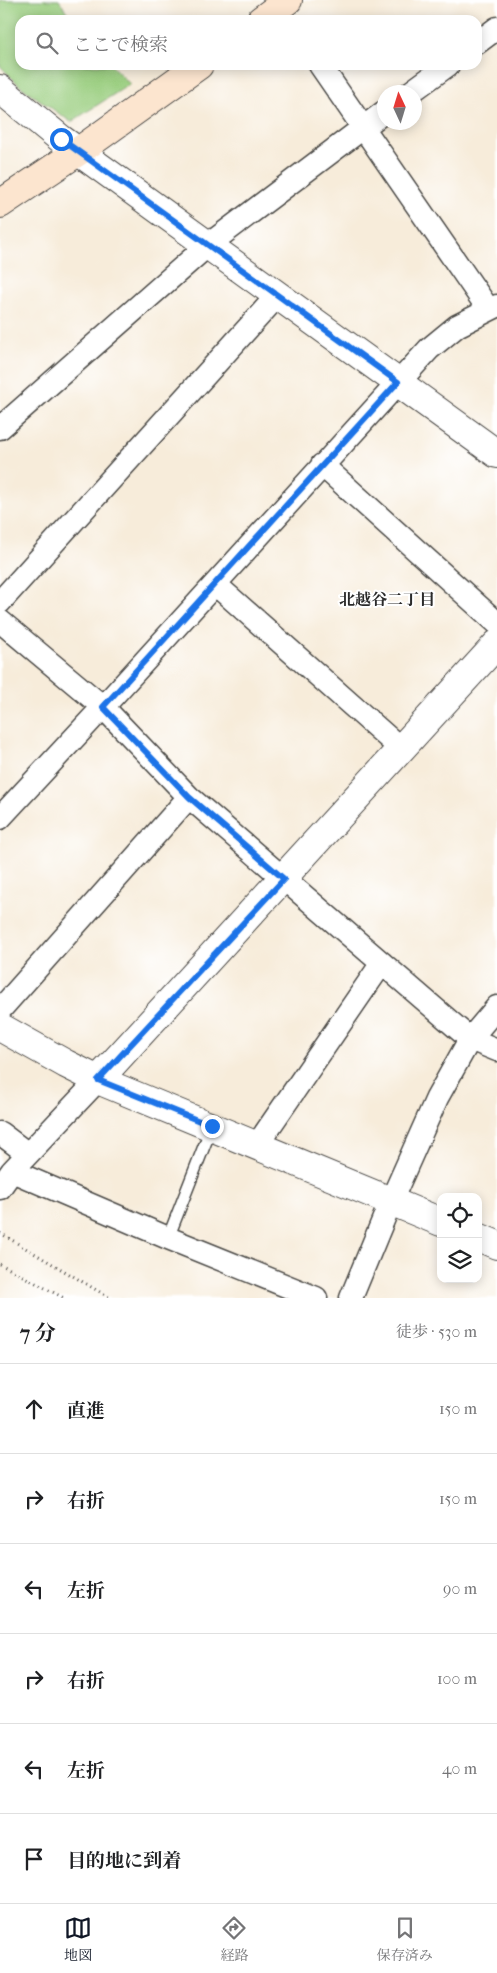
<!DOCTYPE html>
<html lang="ja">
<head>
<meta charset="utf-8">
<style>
  :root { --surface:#fff; --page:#f2f2f2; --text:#202124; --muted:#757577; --line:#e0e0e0; --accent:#111827 }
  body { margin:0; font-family:"IM FELL French Canon","Noto Serif JP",serif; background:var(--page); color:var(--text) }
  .controls { position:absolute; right:15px; bottom:15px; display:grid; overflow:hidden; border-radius:10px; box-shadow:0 2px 12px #0003 }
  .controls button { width:45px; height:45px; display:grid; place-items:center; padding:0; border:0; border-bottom:1px solid var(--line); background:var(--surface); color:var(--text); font:25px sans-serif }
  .compass { position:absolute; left:377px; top:85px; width:45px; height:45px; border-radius:50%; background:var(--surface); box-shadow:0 2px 12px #0003; rotate:356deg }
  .stop { position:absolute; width:15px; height:15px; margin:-11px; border:4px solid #1a73e8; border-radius:50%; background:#fff }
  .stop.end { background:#1a73e8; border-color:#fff; box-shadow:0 1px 5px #0008 }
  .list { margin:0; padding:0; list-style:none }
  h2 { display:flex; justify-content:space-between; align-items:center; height:65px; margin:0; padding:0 20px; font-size:21px }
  h2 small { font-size:16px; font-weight:400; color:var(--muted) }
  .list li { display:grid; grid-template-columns:32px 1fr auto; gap:15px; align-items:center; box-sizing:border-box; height:90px; padding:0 20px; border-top:1px solid var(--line) }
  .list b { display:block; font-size:19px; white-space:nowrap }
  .list em { font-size:16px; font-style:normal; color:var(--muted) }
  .icon { flex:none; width:28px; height:28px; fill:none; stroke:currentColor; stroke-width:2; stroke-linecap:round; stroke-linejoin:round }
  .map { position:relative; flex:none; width:497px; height:1298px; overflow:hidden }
  .search { position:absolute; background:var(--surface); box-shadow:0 2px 12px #0003; left:15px; right:15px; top:15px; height:55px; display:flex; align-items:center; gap:12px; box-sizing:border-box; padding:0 18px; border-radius:15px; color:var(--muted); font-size:19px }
  .sheet { height:605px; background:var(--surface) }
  nav { display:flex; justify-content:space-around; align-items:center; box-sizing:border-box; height:70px; border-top:1px solid var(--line); background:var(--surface); font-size:14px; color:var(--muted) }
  nav a { display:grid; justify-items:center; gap:2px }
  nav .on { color:var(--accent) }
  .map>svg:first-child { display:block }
</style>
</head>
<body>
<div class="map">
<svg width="497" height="1298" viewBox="0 0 497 1298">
  <rect width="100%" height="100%" fill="#fff"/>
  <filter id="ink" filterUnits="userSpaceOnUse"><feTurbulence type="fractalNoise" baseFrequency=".02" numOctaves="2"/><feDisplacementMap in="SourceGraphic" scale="10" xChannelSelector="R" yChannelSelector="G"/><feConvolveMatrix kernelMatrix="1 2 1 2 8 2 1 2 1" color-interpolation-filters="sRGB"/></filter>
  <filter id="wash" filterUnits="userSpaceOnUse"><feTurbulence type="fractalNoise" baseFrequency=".0096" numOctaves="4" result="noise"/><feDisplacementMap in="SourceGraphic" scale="20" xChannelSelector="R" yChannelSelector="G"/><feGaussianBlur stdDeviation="1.12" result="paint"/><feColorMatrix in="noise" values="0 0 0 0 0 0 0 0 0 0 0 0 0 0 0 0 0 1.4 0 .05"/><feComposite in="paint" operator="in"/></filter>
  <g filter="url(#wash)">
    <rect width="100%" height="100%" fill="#f7ecda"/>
    <!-- green -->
    <path fill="#99cd7e" stroke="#627c54" d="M0,0H59L72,20H20V65H111L130,84L71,122L20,86L0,66Z"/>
  </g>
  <g filter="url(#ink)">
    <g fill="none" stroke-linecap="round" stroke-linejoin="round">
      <!-- service casing -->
      <g stroke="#4a4845" stroke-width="14">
        <path id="service" d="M168,1238L212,1126"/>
      </g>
      <!-- minor casing -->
      <g stroke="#4a4845" stroke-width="25">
        <path id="minor" d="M477,43L497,28
          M320,65L489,310
          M411,92L448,65
          M0,428L208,245L384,112
          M322,465L497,623
          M215,584L401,749
          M0,602L277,296
          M0,621L103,707L189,797L470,1039L497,1050
          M0,818L103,707L429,349L457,326L497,306
          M0,1010L189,797
          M0,1133L28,1154
          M257,1145L382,963
          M12,1171L168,1238L316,1298
          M0,1188L12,1171L98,1080
          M351,1298L391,1201L437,1098L470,1039L497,1007"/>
      </g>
      <!-- tertiary casing -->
      <g stroke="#4a4845" stroke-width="30">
        <path id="tertiary" d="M0,89L61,139L497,454
          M0,1027L66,1064L98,1080L441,1222
          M98,1080L497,644
          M478,1237L497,1245"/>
      </g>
      <!-- secondary casing -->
      <g stroke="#4a4845" stroke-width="30">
        <path id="secondary" d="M261,20L288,0
          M0,204L79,151L199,65"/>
      </g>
      <!-- path -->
      <path stroke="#4a4845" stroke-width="3" stroke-dasharray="1 4" stroke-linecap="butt" d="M0,1233L110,1298
        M0,1264L64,1298"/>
      <!-- service -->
      <use href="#service" stroke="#fff" stroke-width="11"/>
      <!-- minor -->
      <use href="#minor" stroke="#fff" stroke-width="22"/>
      <!-- tertiary -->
      <use href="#tertiary" stroke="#fff" stroke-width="28"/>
      <!-- secondary -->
      <use href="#secondary" stroke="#fce5cf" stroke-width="28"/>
    </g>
  </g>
  <g fill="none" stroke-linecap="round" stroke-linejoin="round" filter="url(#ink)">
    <!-- route -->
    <path stroke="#1a73e8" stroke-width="6" d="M61,139L398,382L103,707L189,797L284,879L98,1080L212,1126"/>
  </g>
  <g text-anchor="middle" stroke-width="4" stroke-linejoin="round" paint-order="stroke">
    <!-- neighbourhood labels -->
    <g font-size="16" font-weight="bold" fill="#2b2b2b" stroke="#fff">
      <text x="387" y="605">北越谷二丁目</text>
    </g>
  </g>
</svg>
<div class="controls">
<button><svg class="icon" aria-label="locate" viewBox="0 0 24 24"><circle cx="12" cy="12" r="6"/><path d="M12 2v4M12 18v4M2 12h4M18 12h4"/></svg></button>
<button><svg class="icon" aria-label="layers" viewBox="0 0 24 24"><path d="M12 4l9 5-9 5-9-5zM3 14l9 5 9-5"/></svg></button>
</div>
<svg class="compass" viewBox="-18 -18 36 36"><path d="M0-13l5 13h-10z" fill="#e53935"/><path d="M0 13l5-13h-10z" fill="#757577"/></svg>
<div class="stop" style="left:61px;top:139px"></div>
<div class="stop end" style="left:212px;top:1126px"></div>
<div class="search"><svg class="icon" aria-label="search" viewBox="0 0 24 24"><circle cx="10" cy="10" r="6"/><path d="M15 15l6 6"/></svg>ここで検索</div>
</div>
<section class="sheet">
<h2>7 分<small>徒歩 · 530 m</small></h2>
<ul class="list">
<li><svg class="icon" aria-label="ahead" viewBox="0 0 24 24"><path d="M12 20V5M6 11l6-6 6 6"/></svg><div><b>直進</b></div><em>150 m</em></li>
<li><svg class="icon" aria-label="right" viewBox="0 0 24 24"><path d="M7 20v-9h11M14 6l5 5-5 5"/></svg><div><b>右折</b></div><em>150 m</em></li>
<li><svg class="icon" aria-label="left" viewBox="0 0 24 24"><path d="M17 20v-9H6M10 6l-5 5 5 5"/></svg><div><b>左折</b></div><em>90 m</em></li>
<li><svg class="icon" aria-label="right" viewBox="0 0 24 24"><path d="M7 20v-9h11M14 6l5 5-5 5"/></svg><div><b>右折</b></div><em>100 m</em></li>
<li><svg class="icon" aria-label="left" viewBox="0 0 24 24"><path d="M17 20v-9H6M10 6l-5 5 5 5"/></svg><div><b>左折</b></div><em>40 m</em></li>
<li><svg class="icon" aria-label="arrive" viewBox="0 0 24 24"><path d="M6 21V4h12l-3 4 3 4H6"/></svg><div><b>目的地に到着</b></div></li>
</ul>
</section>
<nav>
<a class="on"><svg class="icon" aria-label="map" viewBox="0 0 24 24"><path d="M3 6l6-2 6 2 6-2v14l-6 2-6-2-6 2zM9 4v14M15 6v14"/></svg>地図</a>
<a><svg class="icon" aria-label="directions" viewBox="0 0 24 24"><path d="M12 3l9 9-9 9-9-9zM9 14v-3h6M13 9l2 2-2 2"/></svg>経路</a>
<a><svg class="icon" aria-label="saved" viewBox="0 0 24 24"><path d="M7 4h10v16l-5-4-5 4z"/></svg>保存済み</a>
</nav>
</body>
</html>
